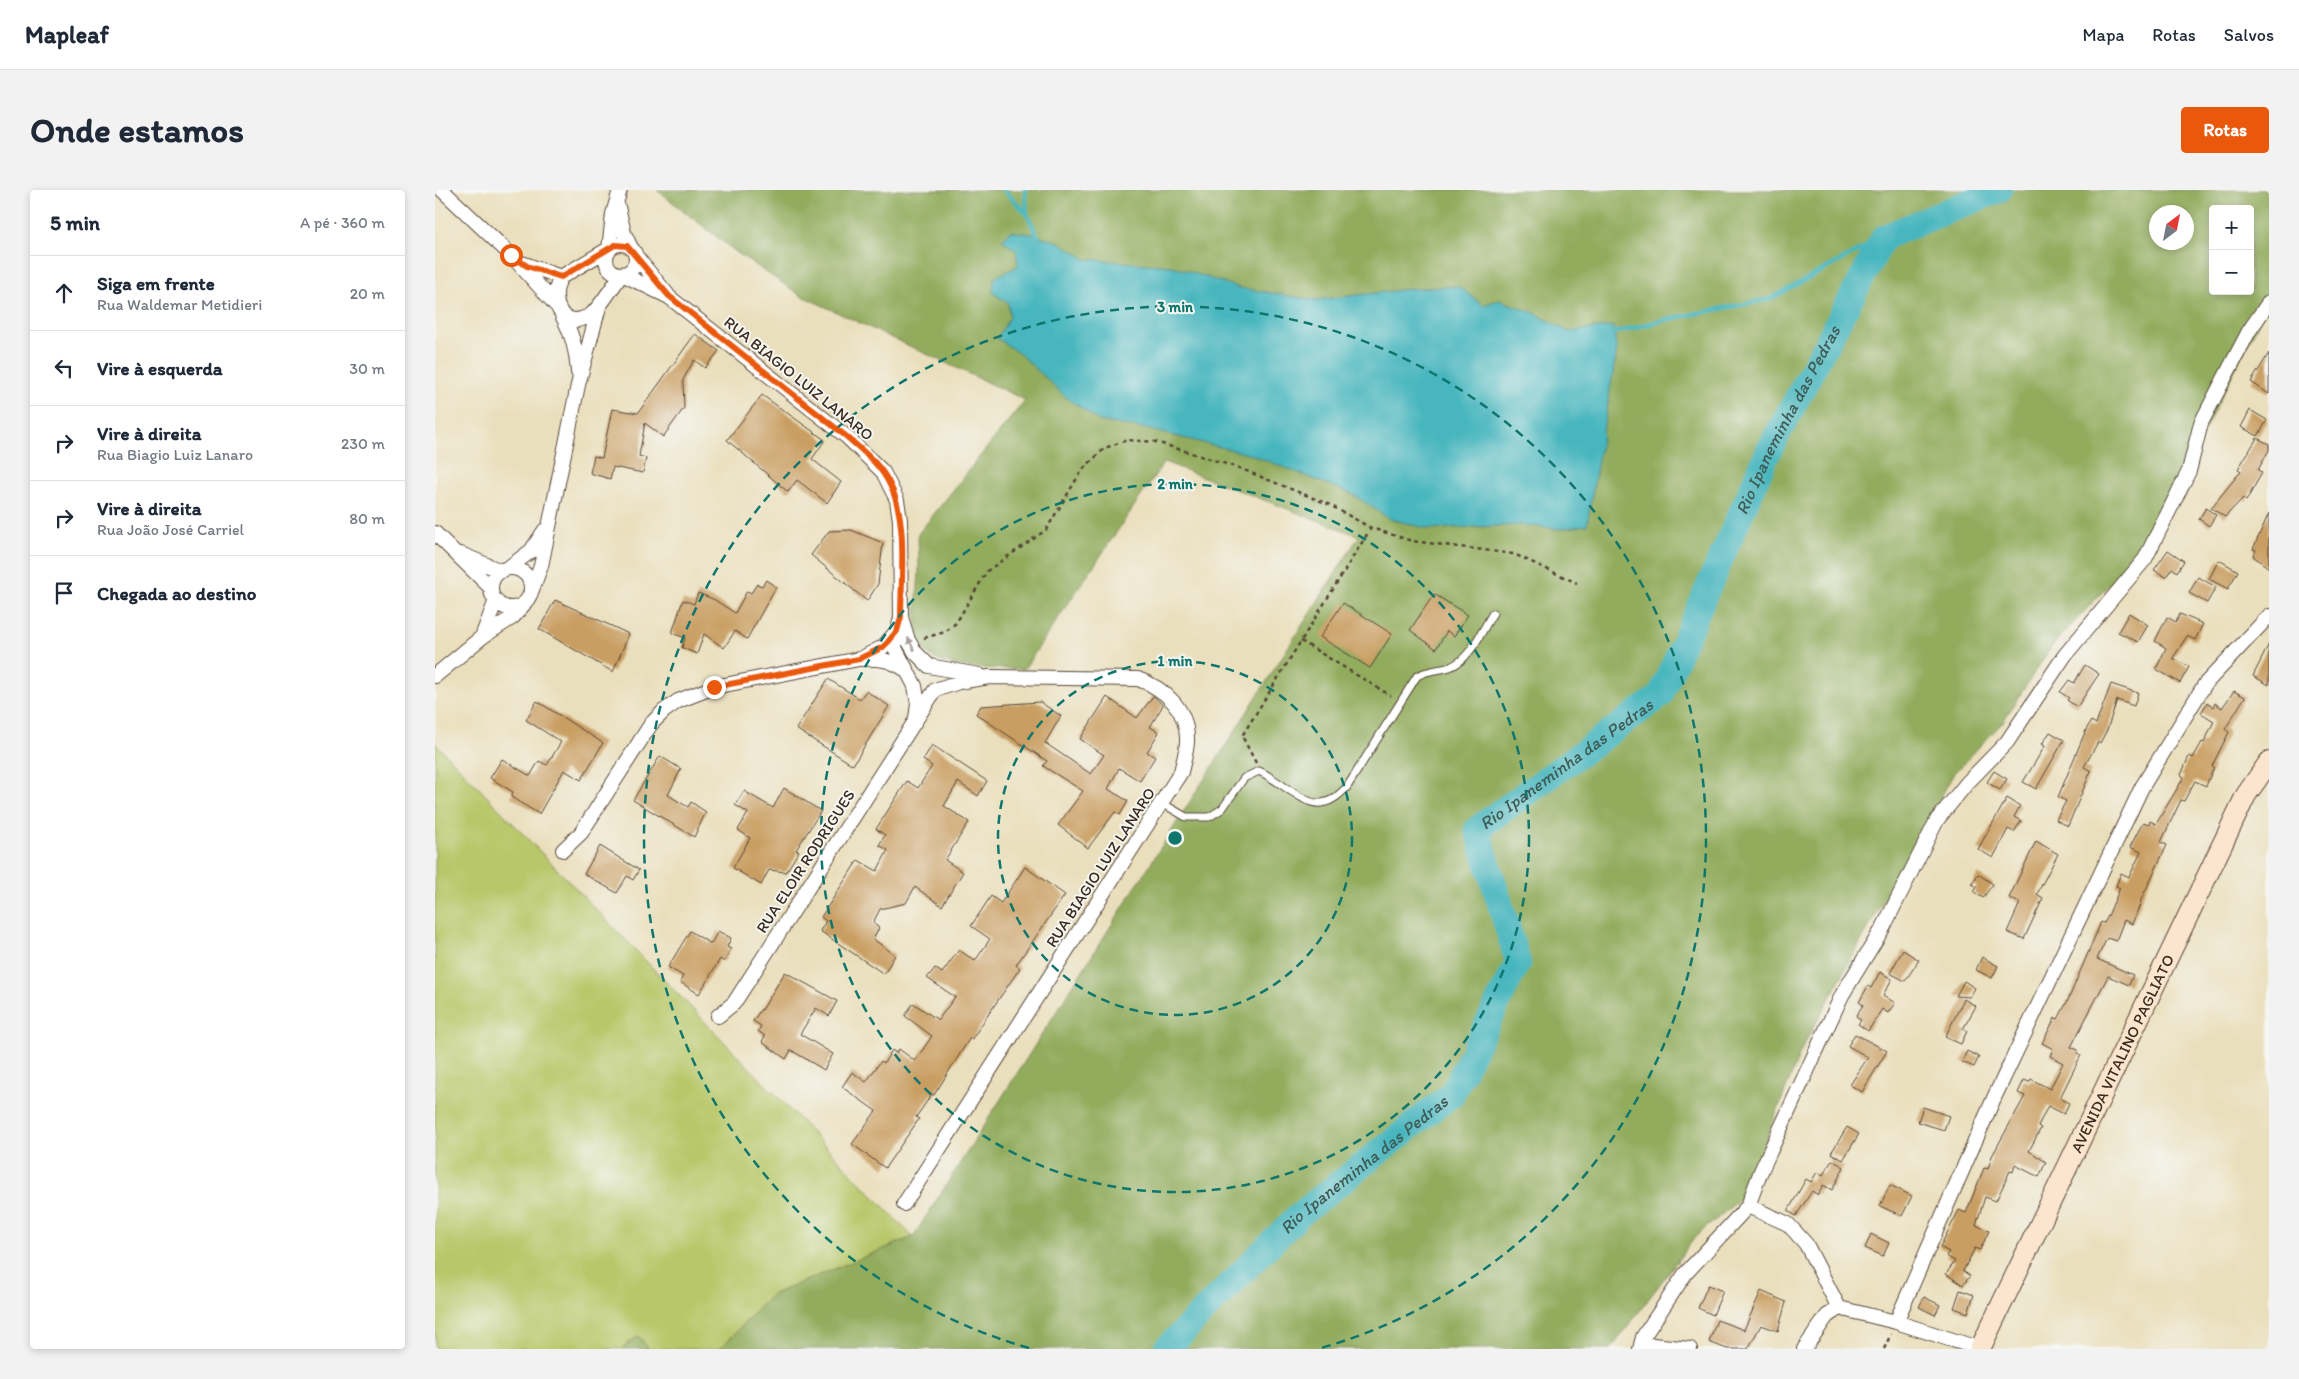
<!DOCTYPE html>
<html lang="pt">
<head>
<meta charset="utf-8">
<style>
  :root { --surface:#fff; --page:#f2f2f3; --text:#1f2937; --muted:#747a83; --line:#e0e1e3; --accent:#ea580c }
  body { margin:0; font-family:Itim,sans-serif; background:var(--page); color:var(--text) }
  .controls { position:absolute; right:15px; top:15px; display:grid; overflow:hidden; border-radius:5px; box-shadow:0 2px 8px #0003 }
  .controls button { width:45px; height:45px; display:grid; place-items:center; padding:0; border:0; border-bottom:1px solid var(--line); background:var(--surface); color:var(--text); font:25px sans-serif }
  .compass { position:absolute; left:1714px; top:15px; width:45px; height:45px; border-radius:50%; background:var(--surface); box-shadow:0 2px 8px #0003; rotate:32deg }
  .stop { position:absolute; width:15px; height:15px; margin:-11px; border:4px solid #ea580c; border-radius:50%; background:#fff }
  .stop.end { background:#ea580c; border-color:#fff; box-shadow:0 1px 5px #0008 }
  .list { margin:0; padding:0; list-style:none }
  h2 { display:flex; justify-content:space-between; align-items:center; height:65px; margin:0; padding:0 20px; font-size:21px }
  h2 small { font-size:16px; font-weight:400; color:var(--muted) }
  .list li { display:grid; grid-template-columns:32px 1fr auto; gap:15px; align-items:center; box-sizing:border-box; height:75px; padding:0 20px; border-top:1px solid var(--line) }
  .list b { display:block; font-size:19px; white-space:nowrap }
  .list p { margin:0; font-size:16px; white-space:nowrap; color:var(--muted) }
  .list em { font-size:16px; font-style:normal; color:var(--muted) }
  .icon { flex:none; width:28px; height:28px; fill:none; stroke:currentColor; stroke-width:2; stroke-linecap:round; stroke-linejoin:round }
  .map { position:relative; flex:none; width:1834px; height:1159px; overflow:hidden; border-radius:5px }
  header { display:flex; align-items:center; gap:30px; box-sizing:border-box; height:70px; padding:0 25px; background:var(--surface); border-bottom:1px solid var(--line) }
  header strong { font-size:24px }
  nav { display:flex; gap:28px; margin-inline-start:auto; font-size:18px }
  .intro { display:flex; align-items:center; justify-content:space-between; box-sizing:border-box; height:120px; padding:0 30px }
  h1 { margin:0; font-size:35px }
  .button { padding:12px 22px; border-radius:5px; background:var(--accent); color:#fff; font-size:18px; font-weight:700 }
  main { display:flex; gap:30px; padding:0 30px }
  aside { flex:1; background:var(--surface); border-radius:5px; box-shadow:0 2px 8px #0003 }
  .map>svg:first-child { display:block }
</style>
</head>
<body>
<header>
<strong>Mapleaf</strong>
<nav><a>Mapa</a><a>Rotas</a><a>Salvos</a></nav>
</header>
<div class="intro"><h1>Onde estamos</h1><a class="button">Rotas</a></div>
<main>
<aside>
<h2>5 min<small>A pé · 360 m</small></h2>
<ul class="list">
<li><svg class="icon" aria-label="ahead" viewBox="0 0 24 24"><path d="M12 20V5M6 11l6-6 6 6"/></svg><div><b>Siga em frente</b><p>Rua Waldemar Metidieri</p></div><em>20 m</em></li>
<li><svg class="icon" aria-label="left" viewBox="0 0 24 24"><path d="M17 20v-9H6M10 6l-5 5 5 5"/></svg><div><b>Vire à esquerda</b></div><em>30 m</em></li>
<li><svg class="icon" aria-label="right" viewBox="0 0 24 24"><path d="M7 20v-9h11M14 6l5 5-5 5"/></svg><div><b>Vire à direita</b><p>Rua Biagio Luiz Lanaro</p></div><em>230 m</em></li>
<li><svg class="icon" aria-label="right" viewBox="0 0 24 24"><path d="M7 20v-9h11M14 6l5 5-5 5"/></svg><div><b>Vire à direita</b><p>Rua João José Carriel</p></div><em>80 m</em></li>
<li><svg class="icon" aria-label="arrive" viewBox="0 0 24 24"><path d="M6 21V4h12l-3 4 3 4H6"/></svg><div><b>Chegada ao destino</b></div></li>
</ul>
</aside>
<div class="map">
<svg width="1834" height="1159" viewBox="0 0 1834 1159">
  <rect width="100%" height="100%" fill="#f6f6f2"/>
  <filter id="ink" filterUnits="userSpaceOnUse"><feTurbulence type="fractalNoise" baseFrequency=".02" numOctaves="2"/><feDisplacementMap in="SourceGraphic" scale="10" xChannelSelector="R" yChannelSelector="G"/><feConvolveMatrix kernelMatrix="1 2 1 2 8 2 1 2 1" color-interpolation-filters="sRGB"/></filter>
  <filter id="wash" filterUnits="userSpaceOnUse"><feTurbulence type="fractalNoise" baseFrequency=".0096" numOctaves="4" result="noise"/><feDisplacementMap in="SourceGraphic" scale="20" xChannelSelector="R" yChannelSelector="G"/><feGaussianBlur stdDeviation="1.12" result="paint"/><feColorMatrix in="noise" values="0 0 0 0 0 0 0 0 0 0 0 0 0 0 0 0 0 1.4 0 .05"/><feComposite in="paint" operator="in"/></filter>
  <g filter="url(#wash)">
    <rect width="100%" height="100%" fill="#eadfbc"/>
    <!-- green -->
    <path fill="#b8c769" stroke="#7a7844" d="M0,553L478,1047L336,1105L285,1159H214L203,1146L187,1159H0Z"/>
    <!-- forest -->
    <path fill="#92ac5d" stroke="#666b3e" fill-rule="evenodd" d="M222,0H1834V112L1750,279L1723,322L1700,367L1616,457L1567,533L1519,583L1367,858L1309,1006L1261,1046L1176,1159H285L336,1105L478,1047L924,346L729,272L589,479C565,478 515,481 496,466C472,448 484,403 484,378C484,367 483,355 483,344L590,210L365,105L301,62ZM1778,19H1815V101H1778ZM1722,22H1752V52H1722Z
      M203,1146L214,1159H187Z"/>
    <!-- water -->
    <path fill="#46b6be" stroke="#40706e" d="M575,41L597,44L624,52L651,69L737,76L805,98L880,110L973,99L1023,96L1048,115L1064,110L1100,123L1134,142L1178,136L1182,160L1152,335L1125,339L1088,335L994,339L955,329L917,304L817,265L711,239L664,231L631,207L586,165L562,148L575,127L573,113L558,103L559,88L583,76L581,60L567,50Z"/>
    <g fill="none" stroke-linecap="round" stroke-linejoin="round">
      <!-- stream -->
      <path stroke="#46b6be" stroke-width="4.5" d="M569,0L592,24L604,49
        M590,0L592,24
        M1175,144L1229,130L1335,109L1449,47"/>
      <!-- river -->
      <path stroke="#46b6be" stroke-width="26" id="s1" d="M731,1159L863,1026L1017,904L1083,772L1042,639L1225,506L1333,262L1449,47L1564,0"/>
    </g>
    <g id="blocks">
      <!-- building -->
      <path fill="#c99e62" d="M260,144L284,161L270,178L259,170L248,190L249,218L228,247L210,233L204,266L211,268L208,283L178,277L175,289L155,283L159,266L167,268L177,219L203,223Z
        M1834,163V204L1816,192Z
        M327,205L390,250L377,269L406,292L392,313L362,290L353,302L292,250Z
        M1815,220L1832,230L1823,246L1806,237Z
        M1822,248L1834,254V260L1823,280L1827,283L1811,311L1808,308L1790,327L1776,318L1806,281L1803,279Z
        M1771,318L1781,325L1774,336L1764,329Z
        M1834,323V378L1818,366L1821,360L1818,359Z
        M416,340L448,353L443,394L432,411L376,365L394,341Z
        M1733,360L1749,371L1742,382L1737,378L1731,387L1719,380Z
        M1784,370L1803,381L1793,399L1774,389Z
        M1763,387L1781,397L1772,413L1754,403Z
        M331,390L341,397L312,449L300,441L289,458L269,444L262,464L247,458L250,448L237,443L248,410L259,414L263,403L280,410L300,423L312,401L316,403L322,394L327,396Z
        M999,404L1033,425L1019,446L1012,441L1001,459L975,440Z
        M120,410L194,444L178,482L104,439Z
        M908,413L957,444L935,478L885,447Z
        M1694,423L1713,435L1703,452L1683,442Z
        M1745,424L1768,434L1760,450L1752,446L1738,468L1754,477L1745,493L1721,479L1731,458L1720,451L1732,427L1741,432Z
        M1834,454V495L1818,486Z
        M1650,475L1664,484L1642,517L1632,510L1634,508L1625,502L1634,490L1639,493Z
        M393,489L425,509L431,501L454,516L418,575L361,539Z
        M1676,494L1703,503L1699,516L1682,510L1672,540L1665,553L1663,552L1649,577L1656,581L1633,636L1621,630L1631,611L1623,607L1651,540L1656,531L1661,534Z
        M1799,501L1810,507L1790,539L1794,542L1777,576L1779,577L1771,596L1760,591L1749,611L1746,610L1726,652L1732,655L1705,712H1706L1697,734L1689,730L1681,751L1672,748L1662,769L1698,785L1694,795L1673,786L1636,857L1643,860L1642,863L1646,865L1625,908L1634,913L1629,924L1613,916L1603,936L1606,938L1594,961L1611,972L1604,987L1580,975L1578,982L1575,981L1561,1011L1550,1007L1541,1035L1554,1041L1545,1060L1540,1058L1528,1081L1535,1086L1528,1095L1511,1084L1520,1071L1511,1066L1514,1062L1505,1057L1524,1020L1531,1023L1549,978L1553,979L1557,966L1590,906L1583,903L1589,890L1594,892L1596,889L1615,899L1628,873L1615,866L1618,859L1607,853L1620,828L1623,829L1634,808L1666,732L1669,733L1672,728L1685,698L1681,696L1686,683L1694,687L1706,662L1695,657L1708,632L1714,634L1715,631L1721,634L1749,587L1746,585L1754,566L1758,568L1767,552L1769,553L1779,531L1766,523L1772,513L1778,517L1780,513L1787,518Z
        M718,506L728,515L715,537L724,542L712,562L720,567L705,591L684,578L673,599L693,611L685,625L680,622L653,658L623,635L648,601L608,576L612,571L541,524L546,516L605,512L626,526L610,553L656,584L669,565L645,549L672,507L702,528Z
        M102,511L168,553L146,590L129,580L104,624L76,607L78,602L55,588L67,569L95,586L104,571L112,575L126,552L91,530Z
        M1615,542L1629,550L1601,599L1588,592L1610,556L1607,554Z
        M497,555L552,591L543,606L523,592L509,616L534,632L510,670L528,682L507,716L480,697L471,713L445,719L438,733L444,738L438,749L460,765L449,784L385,741L391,731L386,727L423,670L442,681L453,660L444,655L450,645L441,639L472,591L483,598L497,576L488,570Z
        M225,566L246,579L233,605L253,617L256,612L271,622L259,647L198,610Z
        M1559,581L1572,589L1565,600L1552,592Z
        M349,598L386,621L361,660L364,661L351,682L334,680L326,695L298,678L315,648L303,640L313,623L300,615L309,601L338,618Z
        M1572,608L1585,616L1579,627L1586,631L1579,642L1573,639L1558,668L1543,659Z
        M1601,651L1623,664L1602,704L1608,708L1589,749L1572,742L1585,713L1574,708Z
        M165,656L204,680L198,690L192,686L182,703L149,684Z
        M590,677L630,705L581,775L585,778L557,819L537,849L535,848L499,905L497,904L481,927L484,929L450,978L417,954L441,921L407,897L417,882L431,892L446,871L449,873L457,860L461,863L464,859L480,871L497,846L470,826L478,813L503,830L520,807L492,788L500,778L507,783L524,760L540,771L555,749L536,736L556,706L566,713Z
        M1543,684L1558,694L1548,708L1539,702L1542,697L1537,694Z
        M255,741L276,754L283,741L296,748L292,757L296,759L289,772L285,769L264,804L245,792L248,786L233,777Z
        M1468,760L1484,770L1470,791L1455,783Z
        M1547,767L1563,776L1557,788L1541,780Z
        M350,782L402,811L394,826L381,818L365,844L398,864L389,880L356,860L351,869L327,852L330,846L323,841L326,836L318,831L326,819L327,820Z
        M1445,782L1457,789L1448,805L1460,813L1453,823L1447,819L1433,841L1423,834L1426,830L1421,826L1428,815L1424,812L1433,796L1436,798Z
        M1529,791L1540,798L1535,807L1521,806Z
        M1529,809L1541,816L1528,839L1532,841L1526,854L1510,847Z
        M1420,844L1452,861L1427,902L1415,895L1433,867L1413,856Z
        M1532,861L1544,867L1539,877L1527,872Z
        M1488,917L1514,926L1509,940L1483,932Z
        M1412,937L1424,944L1408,970L1396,963Z
        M1397,970L1409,977L1397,1000L1388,995L1383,1005L1377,1001L1361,1026L1353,1021L1371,989L1376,992L1382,982L1388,985Z
        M1455,995L1477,1006L1467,1026L1445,1016Z
        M1436,1044L1454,1053L1448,1066L1430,1058Z
        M1273,1095L1288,1101L1278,1125L1263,1118Z
        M1525,1100L1539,1105L1533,1123L1519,1118Z
        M1326,1101L1351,1112L1343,1141L1326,1135L1313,1159H1292L1274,1152L1282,1130L1309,1140Z
        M1489,1107L1505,1115L1500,1125L1484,1117Z"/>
    </g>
  </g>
  <g filter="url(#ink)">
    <use href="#blocks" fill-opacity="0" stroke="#554536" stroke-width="1"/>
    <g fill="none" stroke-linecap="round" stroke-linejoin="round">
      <!-- lane casing -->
      <g stroke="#554536" stroke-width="9">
        <path id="lane" d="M727,613L751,627H774L787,619L809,588L824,581C841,588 870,616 886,613C897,612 905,604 912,597L982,486C994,479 1003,481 1015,477C1036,469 1047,440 1058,423"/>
      </g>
      <!-- street casing -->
      <g stroke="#554536" stroke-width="16">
        <path id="street" d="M7,0L76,65L121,115
          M183,17L189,43L196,58
          M171 69a15 15 0 1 1 30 0a15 15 0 1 1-30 0Z
          M177,57L126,87C113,109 126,141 154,126C163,121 179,94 187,84L234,107L412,247L448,282L462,310L465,330L466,427L473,450L480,462L494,476L544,485
          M174,60L178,24L185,0
          M200,65L232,104
          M87,73L126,87
          M127,125C137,143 142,161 143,182
          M0,343L56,398
          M26,364L66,381
          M73,378L96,361L110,340
          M56 398a20 20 0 1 1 40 0a20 20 0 1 1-40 0Z
          M95,405L106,376L143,195L164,117
          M466,428L461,447L460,458L480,496L483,514L481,528
          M47,447L61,410
          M429,467L448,457L462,441
          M0,486L47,447L78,427L89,414
          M128,660L146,643L216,534L229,521L243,511L279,497L424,469C443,468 455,469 471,480
          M283,826L299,813L500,500L524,492L554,487L703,489C731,499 753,520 752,551C752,561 748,572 746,582L469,1014
          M1313,1016L1353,1034L1371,1054L1404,1118
          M1461,1132L1546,1159
          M1205,1159L1208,1147L1250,1084L1313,1016L1326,981L1407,805L1448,738L1502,630L1532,593L1572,552L1630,465L1710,369L1754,281L1766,233L1814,141L1834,112
          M1214,1159L1218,1155L1255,1159
          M1369,1159L1392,1126L1404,1118L1461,1132L1559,908L1707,597L1770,494L1834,426"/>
      </g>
      <!-- secondary casing -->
      <g stroke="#554536" stroke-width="22">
        <g id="secondary">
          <path id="s2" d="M1545,1159L1811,605L1834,572"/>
        </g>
      </g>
      <!-- path -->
      <path stroke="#554536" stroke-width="2.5" stroke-dasharray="4 4" stroke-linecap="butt" d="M489,448L510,442L521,433L552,381L611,340L647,280L670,258L692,250L721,252L804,278L893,314L936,338L977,351L1079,364L1142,393
        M866,451L956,506
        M821,573L807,546L936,338
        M1449,1159L1456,1144"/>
      <!-- lane -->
      <use href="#lane" stroke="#fff" stroke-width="7"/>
      <!-- street -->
      <use href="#street" stroke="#fff" stroke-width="14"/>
      <!-- secondary -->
      <use href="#secondary" stroke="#fce5cf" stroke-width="20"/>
    </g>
    <!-- one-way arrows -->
    <defs><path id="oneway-solid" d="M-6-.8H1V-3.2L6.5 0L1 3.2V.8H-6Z" transform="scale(1.25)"/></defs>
    <use fill="#a79f9a" href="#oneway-solid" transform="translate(476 454) rotate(-116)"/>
  </g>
  <g fill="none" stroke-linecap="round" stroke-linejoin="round" filter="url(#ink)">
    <!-- route -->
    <path stroke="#ea580c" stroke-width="6" d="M76,65L92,76L126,87L180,55L192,56L234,106L412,247C428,261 446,275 455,295C473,329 466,388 466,427L462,441L453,452L448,457L424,469L279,497"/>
  </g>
  <!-- distance rings -->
  <g fill="none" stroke="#0f766e" stroke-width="2.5" stroke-dasharray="9 6">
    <circle cx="740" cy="648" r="177"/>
    <circle cx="740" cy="648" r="354"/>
    <path d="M594 1158A531 531 0 1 1 886 1158"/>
  </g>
  <g text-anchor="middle" stroke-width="4" stroke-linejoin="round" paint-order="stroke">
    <!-- street labels -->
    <g font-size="16" fill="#3b2a1e" stroke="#f6f6f2">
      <text transform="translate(364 188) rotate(39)" y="6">RUA BIAGIO LUIZ LANARO</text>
      <text transform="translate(370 671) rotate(-57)" y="6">RUA ELOIR RODRIGUES</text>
      <text transform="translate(665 677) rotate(-57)" y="6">RUA BIAGIO LUIZ LANARO</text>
      <text dy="6" stroke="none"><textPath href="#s2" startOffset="328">AVENIDA VITALINO PAGLIATO</textPath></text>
    </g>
    <!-- water labels -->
    <g font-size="18" font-style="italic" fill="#3f5b56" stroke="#f6f6f2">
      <text dy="6" stroke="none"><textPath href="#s1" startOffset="1201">Rio Ipaneminha das Pedras</textPath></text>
      <text dy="6" stroke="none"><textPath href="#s1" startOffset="781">Rio Ipaneminha das Pedras</textPath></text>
      <text dy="6" stroke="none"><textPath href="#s1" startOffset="271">Rio Ipaneminha das Pedras</textPath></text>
    </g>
  </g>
  <circle cx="740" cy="648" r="8" fill="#0f766e" stroke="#f6f6f2" stroke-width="2.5"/>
  <g font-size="15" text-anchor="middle" font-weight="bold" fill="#0f766e" stroke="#f6f6f2" stroke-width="4" stroke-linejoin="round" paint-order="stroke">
    <text x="740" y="122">3 min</text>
    <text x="740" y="299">2 min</text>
    <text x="740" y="476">1 min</text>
  </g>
</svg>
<div class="controls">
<button>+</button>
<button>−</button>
</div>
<svg class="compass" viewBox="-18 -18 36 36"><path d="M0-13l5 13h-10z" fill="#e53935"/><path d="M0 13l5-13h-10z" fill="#747a83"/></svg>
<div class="stop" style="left:76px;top:65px"></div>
<div class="stop end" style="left:279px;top:497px"></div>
</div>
</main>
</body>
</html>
